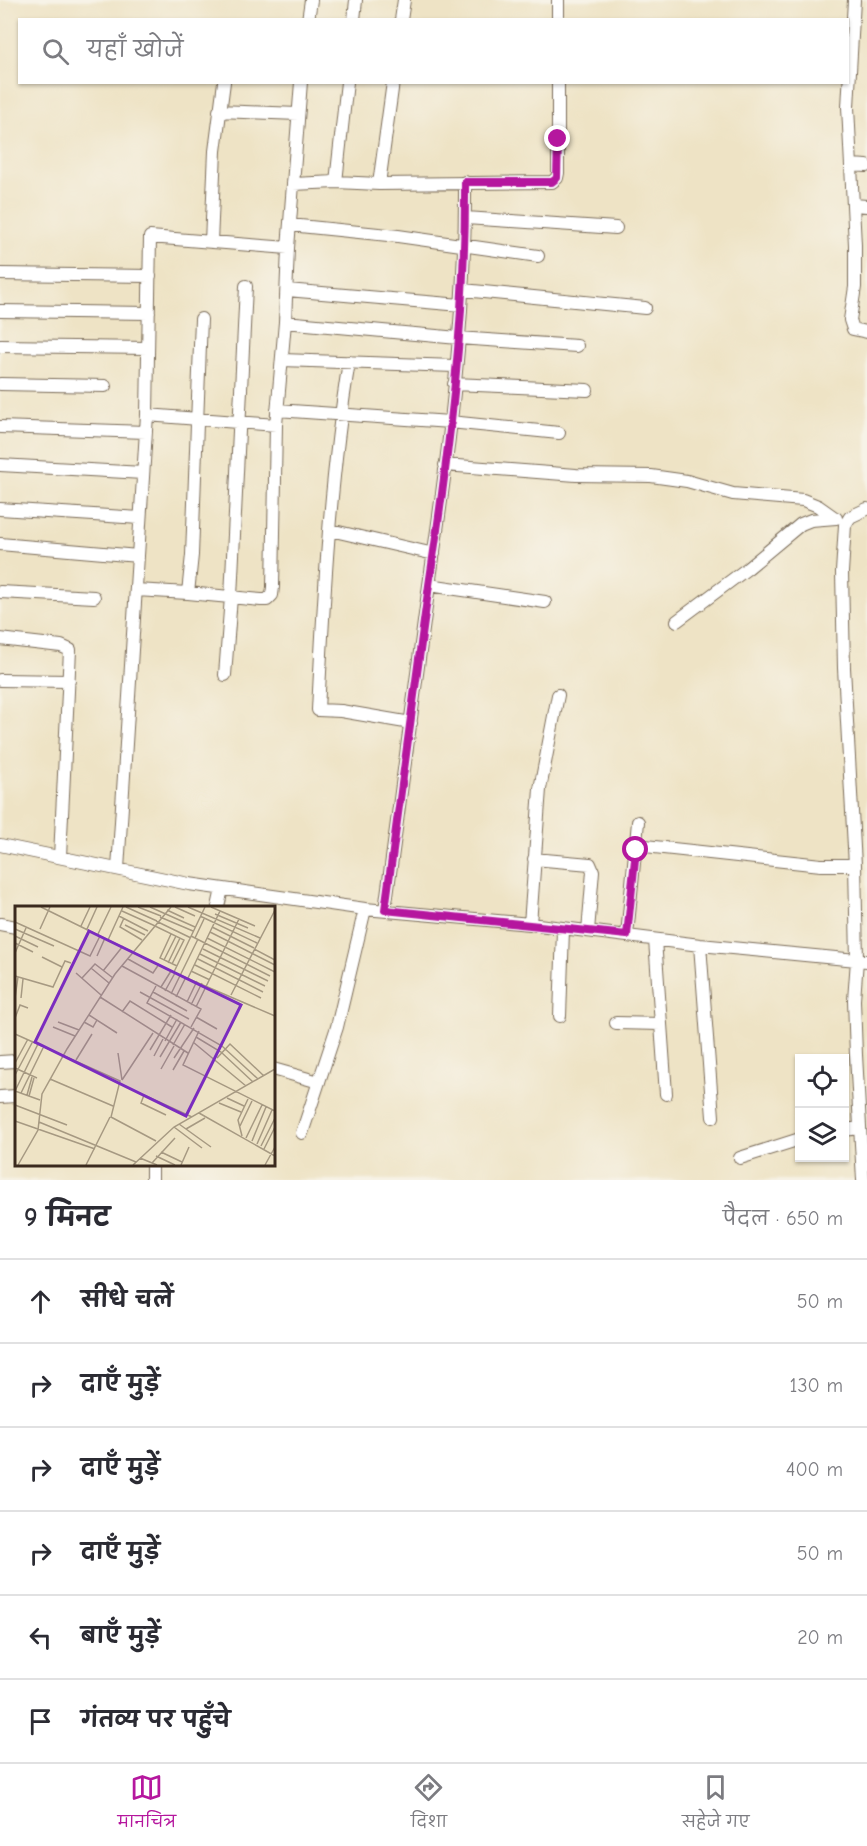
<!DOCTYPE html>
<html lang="hi">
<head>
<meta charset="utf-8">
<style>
  :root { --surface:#fff; --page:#f7f7f7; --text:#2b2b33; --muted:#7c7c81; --line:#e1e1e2; --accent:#b5179e }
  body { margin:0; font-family:"Comic Neue","Playpen Sans Deva",sans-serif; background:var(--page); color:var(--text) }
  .controls { position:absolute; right:18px; bottom:18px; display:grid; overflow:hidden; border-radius:0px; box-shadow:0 2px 4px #0004 }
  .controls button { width:54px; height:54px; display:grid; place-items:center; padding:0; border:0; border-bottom:2px solid var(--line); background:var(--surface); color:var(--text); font:30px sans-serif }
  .stop { position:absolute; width:18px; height:18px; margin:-14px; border:4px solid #b5179e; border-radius:50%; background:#fff }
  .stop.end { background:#b5179e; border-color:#fff; box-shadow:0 2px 6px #0008 }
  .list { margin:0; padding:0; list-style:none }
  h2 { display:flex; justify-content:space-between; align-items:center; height:78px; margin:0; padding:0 24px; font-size:26px }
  h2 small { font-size:20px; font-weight:400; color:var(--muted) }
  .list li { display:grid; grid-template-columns:39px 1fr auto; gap:18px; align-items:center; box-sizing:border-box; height:84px; padding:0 24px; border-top:2px solid var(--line) }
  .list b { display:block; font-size:22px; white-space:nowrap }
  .list em { font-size:20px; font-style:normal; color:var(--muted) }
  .icon { flex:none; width:33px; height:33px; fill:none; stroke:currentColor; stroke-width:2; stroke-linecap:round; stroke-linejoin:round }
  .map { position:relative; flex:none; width:867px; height:1180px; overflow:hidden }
  .search { position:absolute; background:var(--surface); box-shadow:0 2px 4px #0004; left:18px; right:18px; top:18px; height:66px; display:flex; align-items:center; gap:15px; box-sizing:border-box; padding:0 21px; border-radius:0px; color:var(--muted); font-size:22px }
  .sheet { height:582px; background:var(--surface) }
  nav { display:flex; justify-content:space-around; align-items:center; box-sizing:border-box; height:84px; border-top:2px solid var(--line); background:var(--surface); font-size:16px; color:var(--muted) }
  nav a { display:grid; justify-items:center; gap:3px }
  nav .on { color:var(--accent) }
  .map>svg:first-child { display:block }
</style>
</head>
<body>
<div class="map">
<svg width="867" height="1180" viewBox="0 0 867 1180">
  <rect width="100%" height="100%" fill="#f7f3e8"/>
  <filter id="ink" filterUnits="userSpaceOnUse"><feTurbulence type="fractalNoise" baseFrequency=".0167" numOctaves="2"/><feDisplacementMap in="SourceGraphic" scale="12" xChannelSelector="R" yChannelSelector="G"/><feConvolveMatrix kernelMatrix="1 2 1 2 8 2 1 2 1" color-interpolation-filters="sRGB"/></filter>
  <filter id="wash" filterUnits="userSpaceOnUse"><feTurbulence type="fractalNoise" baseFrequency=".008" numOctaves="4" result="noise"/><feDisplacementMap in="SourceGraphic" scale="24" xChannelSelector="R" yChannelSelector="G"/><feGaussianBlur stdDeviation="1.35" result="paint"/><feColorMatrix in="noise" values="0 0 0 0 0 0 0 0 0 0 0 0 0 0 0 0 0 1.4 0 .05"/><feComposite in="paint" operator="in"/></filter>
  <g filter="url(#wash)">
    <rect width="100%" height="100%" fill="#eee3c5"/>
  </g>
  <g filter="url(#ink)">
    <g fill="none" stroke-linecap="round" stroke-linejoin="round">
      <!-- minor casing -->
      <g stroke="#7a6b58" stroke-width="14">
        <path id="minor" d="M558,0V20
          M854,0L848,107L855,245V287L850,320L853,329L867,332
          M308,20L311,0
          M354,20L356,0
          M401,20L404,0
          M219,111L298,114
          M851,165L867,166
          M336,182L347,82
          M293,184L336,182L379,184L552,182L557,178L558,173V82
          M379,184L393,82
          M853,205L867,206
          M466,218L616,228
          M290,225L398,236L538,256
          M211,242L215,151L224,82
          M0,274L150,276
          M287,290L461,305
          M463,290L645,308
          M0,311L149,313
          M285,322L458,338L577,346
          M0,346L148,348
          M282,360L455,366
          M349,362C330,477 324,594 318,710L341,711L411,723
          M0,384L105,386
          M454,384L587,390
          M277,410L450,422L559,433
          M147,415L276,425
          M0,427L146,432
          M0,465L143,473
          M445,465L576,475L651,476L687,481L733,494L803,500L818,506L835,518
          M0,509L140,518
          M330,530L434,554
          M0,544L138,556
          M429,585L545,602
          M136,590L188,593L261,600H267L272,595L273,587L276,425L285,322L288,248L301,82
          M0,592L94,597
          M188,593L192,555L201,319
          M677,621L748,568L801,524L811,520L836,518
          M0,639L61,646L70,650L60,857
          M225,675L231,597L246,286
          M0,680L69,681
          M0,845L189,884L365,909L530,924L700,945L867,961
          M636,845L821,865H855
          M534,859L590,864L593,871L588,931
          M118,869L147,415L150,237L288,248
          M218,907L222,889
          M385,910C400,802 414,693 429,585C449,452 466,316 465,182
          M0,924L16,927
          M530,924L540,789L558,695
          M627,935L638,822
          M655,940L666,1094
          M700,945L713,1117
          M560,1016L563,930
          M616,1023L661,1024
          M0,1062L16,1061
          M273,1069L319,1082
          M0,1097L16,1096
          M844,1130L859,1128
          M302,1133L337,1027L365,909
          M740,1158L800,1139
          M152,1164V1180
          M863,1180L856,1055L854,1000L857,960L855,865L844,668L842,572L845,525L850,517L867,509"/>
      </g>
      <!-- minor -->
      <use href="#minor" stroke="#fff" stroke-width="12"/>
    </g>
  </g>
  <g fill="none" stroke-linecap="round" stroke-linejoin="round" filter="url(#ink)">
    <!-- route -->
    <path stroke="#b5179e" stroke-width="8" d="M558,139L557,178L552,182H465C466,316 449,452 429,585C414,693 400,801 385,910L627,935L636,850"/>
  </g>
  <!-- overview -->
  <g transform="translate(15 906)">
    <rect width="260" height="260" fill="#eee3c5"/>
    <path fill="none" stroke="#a69982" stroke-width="1.5" d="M26,1L160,67L260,110M111,1L142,15M123,1L146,10M135,1L180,21M160,1L180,10M173,1L245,32M196,1L240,20M152,4L169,12M107,5L138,19M200,8L233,22M104,10L133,25M185,10L242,37M145,11L178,25M109,12L105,21L127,34M141,15L176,32M0,16L75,50L85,30M110,19L130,29M138,19L169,34L157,58M66,20L75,1M197,21L239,42M0,23L39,40M25,23L35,1M72,23L82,1M195,26L260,59M83,28L96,1M156,28L145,52L162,60M0,30L23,41M176,30L255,70M180,32L189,13M192,32L260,66M93,34L108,1M0,37L18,46M188,43L253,75M239,43L260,54M0,47L11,22M185,48L250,80M82,50L90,32M27,51L47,61M113,53L138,67L144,58M183,53L248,86M149,54L161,30M153,57L165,32M180,59L246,92M107,60L186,103L176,121M76,62L94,77M88,65L108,40M176,65L195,74M159,66L190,1M61,67L86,89M0,70L38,81L50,55L56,57M67,72L80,58L98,72M173,72L205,5M141,80L132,97L207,140L243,173M146,81L156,65M150,85L160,67M125,86L174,113M138,86L172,105M156,88L183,33M216,89L260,4M85,91L173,147M161,91L171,71M0,92L3,71M6,92L8,73M172,96L182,75M176,99L187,77M181,101L224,13M107,106L115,95L157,121M74,109L102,127M181,111L202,123M0,112L5,99L13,102M43,116L64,124M69,116L78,121L82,114M38,121L60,130M184,125L168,159L260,205M0,128L105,175L96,211L141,235M181,131L206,146L238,176M150,135L162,113M178,136L231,180M158,139L170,118M135,144L156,109M103,147L107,174M139,150L148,133M145,151L166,116M159,152L179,122M202,152L215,138L249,170M61,154L77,128M0,157L13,133M0,162L22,172M146,163L159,140M158,164L169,145M0,169L18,135M35,173L98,200M107,174L138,127M0,185L23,138M0,185L25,194M6,187L29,140M12,189L17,171M14,190L19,172M212,192L229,200M204,197L226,206M0,199L52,219M184,207L260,250M151,209L126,197L129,189L177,211M0,215L80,243M24,216L121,256M164,218L196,241M225,220L237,195M159,221L187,242M171,223L190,212M227,230L223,214L233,193M231,232L247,199M237,235L251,201M242,238L257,204M246,240L260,212M249,243L260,221M146,246L167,256M141,250L160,259M125,252L142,259M137,257L160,232M3,259L23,224L27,188L52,143L100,68L156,1M71,259L95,211M118,259L159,221L260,163M166,259L174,241M250,259L260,241"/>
    <path fill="#7b2cbf" fill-opacity="0.15" stroke="#7b2cbf" stroke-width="3" d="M74,25L226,99L171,210L20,136Z"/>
    <rect width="260" height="260" fill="none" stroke="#3b2a1e" stroke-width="3"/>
  </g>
</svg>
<div class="controls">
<button><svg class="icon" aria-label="locate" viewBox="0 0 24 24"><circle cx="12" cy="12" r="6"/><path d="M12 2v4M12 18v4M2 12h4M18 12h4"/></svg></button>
<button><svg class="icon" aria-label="layers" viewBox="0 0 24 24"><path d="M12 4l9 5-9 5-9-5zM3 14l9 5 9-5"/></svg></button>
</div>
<div class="stop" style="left:636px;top:850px"></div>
<div class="stop end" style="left:558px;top:139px"></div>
<div class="search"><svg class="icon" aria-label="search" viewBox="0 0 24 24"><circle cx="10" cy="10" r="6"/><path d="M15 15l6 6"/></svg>यहाँ खोजें</div>
</div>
<section class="sheet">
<h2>9 मिनट<small>पैदल · 650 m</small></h2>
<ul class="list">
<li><svg class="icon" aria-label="ahead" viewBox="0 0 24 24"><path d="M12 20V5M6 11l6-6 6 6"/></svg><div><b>सीधे चलें</b></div><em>50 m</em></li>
<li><svg class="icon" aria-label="right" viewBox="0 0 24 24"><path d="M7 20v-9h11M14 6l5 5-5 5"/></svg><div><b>दाएँ मुड़ें</b></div><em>130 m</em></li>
<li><svg class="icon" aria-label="right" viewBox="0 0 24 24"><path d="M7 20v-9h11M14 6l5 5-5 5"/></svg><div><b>दाएँ मुड़ें</b></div><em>400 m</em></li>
<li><svg class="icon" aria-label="right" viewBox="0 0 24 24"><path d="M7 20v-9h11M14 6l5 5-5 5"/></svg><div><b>दाएँ मुड़ें</b></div><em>50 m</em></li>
<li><svg class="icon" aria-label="left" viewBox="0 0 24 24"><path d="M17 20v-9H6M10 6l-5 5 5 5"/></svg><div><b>बाएँ मुड़ें</b></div><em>20 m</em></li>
<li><svg class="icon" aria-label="arrive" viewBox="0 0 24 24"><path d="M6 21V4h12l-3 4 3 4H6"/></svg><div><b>गंतव्य पर पहुँचे</b></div></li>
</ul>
</section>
<nav>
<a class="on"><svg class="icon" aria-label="map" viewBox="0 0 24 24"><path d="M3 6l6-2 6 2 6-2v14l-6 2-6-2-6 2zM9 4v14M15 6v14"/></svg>मानचित्र</a>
<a><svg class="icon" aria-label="directions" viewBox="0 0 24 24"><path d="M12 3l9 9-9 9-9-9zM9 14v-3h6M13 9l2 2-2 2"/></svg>दिशा</a>
<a><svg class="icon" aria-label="saved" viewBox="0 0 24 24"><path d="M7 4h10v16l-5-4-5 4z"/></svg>सहेजे गए</a>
</nav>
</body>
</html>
